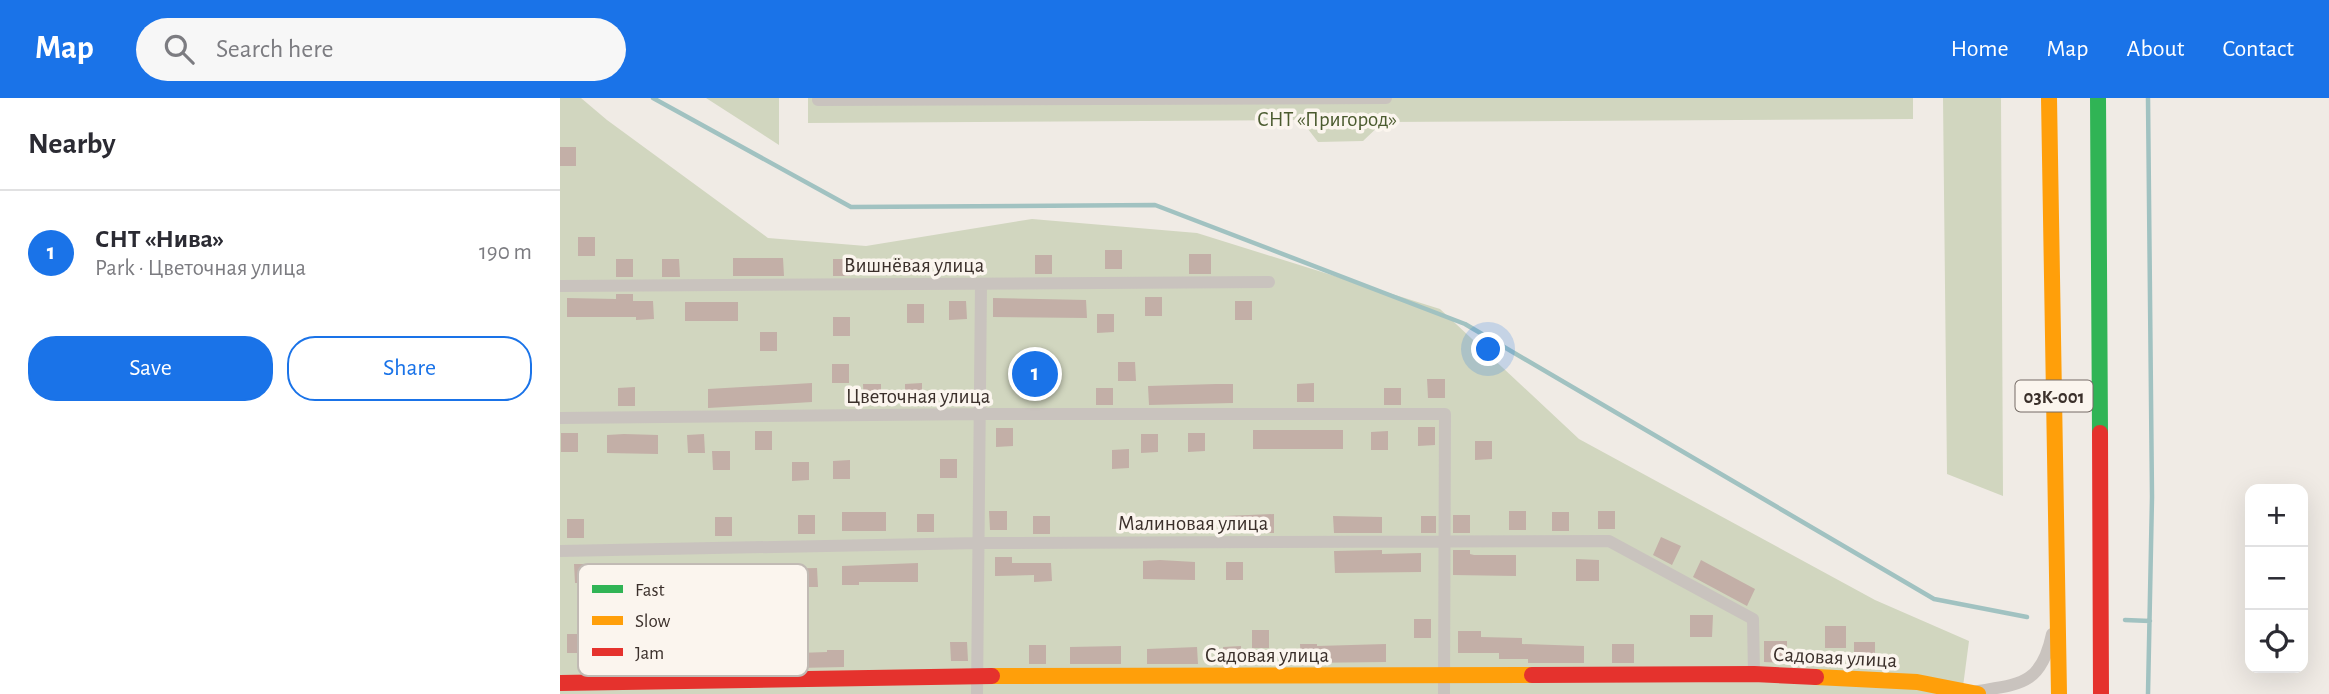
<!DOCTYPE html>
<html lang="en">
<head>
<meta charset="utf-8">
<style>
  :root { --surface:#fff; --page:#f7f7f7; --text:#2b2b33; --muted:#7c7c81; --line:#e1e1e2; --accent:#1a73e8 }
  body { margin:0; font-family:"Alegreya Sans",sans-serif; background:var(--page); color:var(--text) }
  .controls { position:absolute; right:21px; bottom:21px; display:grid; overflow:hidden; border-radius:14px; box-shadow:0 7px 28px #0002 }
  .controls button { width:63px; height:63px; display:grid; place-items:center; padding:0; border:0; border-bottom:2px solid var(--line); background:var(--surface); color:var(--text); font:35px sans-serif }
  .you { position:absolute; left:929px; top:252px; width:24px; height:24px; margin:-18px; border:5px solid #fff; border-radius:50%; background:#1a73e8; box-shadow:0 0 0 10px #1a73e833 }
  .badge { display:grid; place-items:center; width:46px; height:46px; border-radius:50%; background:var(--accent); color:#fff; font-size:23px; font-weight:700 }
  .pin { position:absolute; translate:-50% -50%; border:4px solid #fff; box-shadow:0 2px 7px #0006 }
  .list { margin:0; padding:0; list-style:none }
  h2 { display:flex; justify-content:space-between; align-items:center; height:91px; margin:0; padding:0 28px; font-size:30px }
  h2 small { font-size:23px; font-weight:400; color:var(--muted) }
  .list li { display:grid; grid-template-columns:46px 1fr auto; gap:21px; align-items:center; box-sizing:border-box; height:126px; padding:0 28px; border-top:2px solid var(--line) }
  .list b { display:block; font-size:26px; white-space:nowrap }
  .list p { margin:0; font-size:23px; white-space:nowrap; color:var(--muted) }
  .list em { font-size:23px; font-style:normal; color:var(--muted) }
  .actions { display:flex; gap:14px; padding:21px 28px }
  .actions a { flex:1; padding:16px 0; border:2px solid var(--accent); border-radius:28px; text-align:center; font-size:24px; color:var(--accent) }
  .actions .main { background:var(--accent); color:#fff }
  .icon { flex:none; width:38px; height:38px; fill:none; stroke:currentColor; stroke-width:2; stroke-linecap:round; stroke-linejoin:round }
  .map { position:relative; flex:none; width:1769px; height:596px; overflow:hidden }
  header { display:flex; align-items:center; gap:42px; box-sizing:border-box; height:98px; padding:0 35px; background:var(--accent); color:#fff }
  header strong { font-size:33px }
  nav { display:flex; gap:38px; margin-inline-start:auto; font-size:24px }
  .search { width:490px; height:63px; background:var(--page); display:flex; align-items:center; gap:18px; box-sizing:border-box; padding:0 24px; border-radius:38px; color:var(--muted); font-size:26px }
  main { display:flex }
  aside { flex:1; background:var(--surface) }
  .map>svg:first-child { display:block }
</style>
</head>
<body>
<header>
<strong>Map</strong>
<div class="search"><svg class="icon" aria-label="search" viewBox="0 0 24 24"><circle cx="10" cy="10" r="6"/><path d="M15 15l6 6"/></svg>Search here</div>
<nav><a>Home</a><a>Map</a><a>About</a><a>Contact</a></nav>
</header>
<main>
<aside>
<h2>Nearby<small></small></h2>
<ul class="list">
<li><span class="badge">1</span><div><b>СНТ «Нива»</b><p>Park · Цветочная улица</p></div><em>190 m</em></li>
</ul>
<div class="actions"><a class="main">Save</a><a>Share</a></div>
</aside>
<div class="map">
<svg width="1769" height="596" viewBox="0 0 1769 596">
  <rect width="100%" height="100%" fill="#f0ebe5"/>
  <!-- green -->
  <path fill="#d1d6bf" d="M0,0H21L47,22L208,140L306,148L472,121L637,135L880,211L1019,341L1315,502L1409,543L1402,596H0Z
    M146,0H219V47Z
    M248,0H1353V21L823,24L803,43L758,44L741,22L248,25Z
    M1383,0H1441L1443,398L1387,376Z"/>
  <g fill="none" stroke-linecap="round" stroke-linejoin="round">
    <!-- stream -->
    <path stroke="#a1c2c1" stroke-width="4.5" d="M93,0L291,109L595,107L905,226L1374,501L1467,519
      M1588,0L1592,399L1588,596
      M1565,522L1590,523"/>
  </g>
  <!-- building -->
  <path fill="#c3afa7" d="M0,49H16V68H0Z
    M18,139H35V158H18Z
    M545,152H562V171H545Z
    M629,156H651V176H629Z
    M475,157H492V176H475Z
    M173,160H223L224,178H173Z
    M56,161H73V179H56Z
    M102,161H119L120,179H102Z
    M273,161H290V178H273Z
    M338,161H355V177H338Z
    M56,196H73V203H93L94,221L76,222V219H7V200L56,201Z
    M585,199H602V218H585Z
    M433,200L526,202L527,220L433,219Z
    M389,203H406L407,221L389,222Z
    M675,203H692V222H675Z
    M125,204H178V223H125Z
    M347,206H364V225H347Z
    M537,216H554V234L537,235Z
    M273,219H290V238H273Z
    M200,234H217V253H200Z
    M558,264H575L576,283H558Z
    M272,266H289V285H272Z
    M867,281H885V300H868Z
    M252,285V304L148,310V291Z
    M362,285V304H345V286Z
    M754,285V304H737V286Z
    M303,286H321V305H304Z
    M656,286H673V305L589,307L588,288Z
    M75,289V308H58V290Z
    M536,290H553V307H536Z
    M824,290H841V307H824Z
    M858,329H875V347L858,348Z
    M436,330H453V348L436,349Z
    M693,332H783V351H693Z
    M195,333H212V352H195Z
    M828,333V352H811V334Z
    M1,335H18V354H1Z
    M628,335H645V353L628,354Z
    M64,336L98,337V356L47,355V337Z
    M144,336L145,355H128L127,337Z
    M581,336H598V354L581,355Z
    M915,343H932V361L915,362Z
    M569,351V370L552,371V352Z
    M152,353H170V372H153Z
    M380,361H397V380H380Z
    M290,362V381H273V363Z
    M232,364H249V382L232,383Z
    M429,413H447V432H430Z
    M949,413H966V432H949Z
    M1038,413H1055V431H1038Z
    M282,414H326V433H282Z
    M992,414H1009V433H992Z
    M357,416H374V434H357Z
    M714,416V435H665V418Z
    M238,417H255V436H238Z
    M893,417H910V435H893Z
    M473,418H490V436H473Z
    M773,418L822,419V435H774Z
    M861,418H876V435H861Z
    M155,419H172V438H155Z
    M7,421H24V440H7Z
    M1101,439L1121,448L1112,467L1093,457Z
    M822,452V456L861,455V474L775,475L774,453Z
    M893,452H910V456L914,457H956V478L893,477Z
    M435,459H452V465H491L492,483L474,484V477L435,478Z
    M1016,461L1039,462V483H1016Z
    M600,462L635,464V482L583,481V463Z
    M1141,462L1195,491L1187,508L1133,479Z
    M666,464H683V482H666Z
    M89,465H106V483L89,484Z
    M358,465V484H299V487H282V468Z
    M14,466H62V485H15Z
    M257,470L258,489H208L207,471Z
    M1130,517H1153L1152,539H1130Z
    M854,521H871V540H854Z
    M1265,528H1286V550H1265Z
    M692,532H709V550H692Z
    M898,533H921V539L962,540V546L1024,548V565H968V561H939V555H898Z
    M7,536H24V555H7Z
    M1204,543H1227V565L1204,564Z
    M390,544H407L408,563H391Z
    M1294,544H1315V566H1294Z
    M740,546H757V548L826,546V564L741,565Z
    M1052,546H1074V565H1052Z
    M469,547H486V566H469Z
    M561,548V566H510V549Z
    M681,548V566H664L663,549Z
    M637,549L638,566H587V551Z
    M267,552H284V569L238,570V555L267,554Z"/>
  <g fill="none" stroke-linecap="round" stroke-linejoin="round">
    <!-- street -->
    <path stroke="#c9c3be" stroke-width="12" d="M258,2L826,0
      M0,188L709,184
      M0,320L421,316H885L884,596
      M0,453L419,445L1049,443L1193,521L1194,576
      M1412,594C1458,586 1481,589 1492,536
      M417,596L421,187"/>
    <!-- fast -->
    <path stroke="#30b455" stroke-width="16" d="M1538,0L1540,335"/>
    <!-- slow -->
    <path stroke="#ff9f0a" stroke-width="16" d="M1489,0L1499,596
      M432,578L972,577
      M1256,579L1357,584L1418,596"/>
    <!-- jam -->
    <path stroke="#e5322d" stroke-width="16" d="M1540,335L1541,596
      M972,577L1194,576L1256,579
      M0,585L432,578"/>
  </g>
  <g text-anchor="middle" stroke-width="7" stroke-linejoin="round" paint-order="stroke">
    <!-- shield labels -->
    <rect fill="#fbf5ee" stroke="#756b66" stroke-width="2" x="1455.5" y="282.5" width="77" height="31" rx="5"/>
    <g font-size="19" font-weight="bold" fill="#3b302b">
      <text x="1494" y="305">03К-001</text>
    </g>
    <!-- park labels -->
    <g font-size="21" fill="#4a5a2e" stroke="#fbf5ee">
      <text x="767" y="28">СНТ «Пригород»</text>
    </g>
    <!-- street labels -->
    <g font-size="21" fill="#3b302b" stroke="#fbf5ee">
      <text x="354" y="174">Вишнёвая улица</text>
      <text x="358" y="305">Цветочная улица</text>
      <text x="633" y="432">Малиновая улица</text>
      <text x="707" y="564">Садовая улица</text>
      <text transform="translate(1275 559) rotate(3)" y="7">Садовая улица</text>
    </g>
  </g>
  <!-- legend -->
  <rect x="18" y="466" width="230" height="112" rx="10" fill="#fbf5ee" stroke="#c1bab4" stroke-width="2"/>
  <rect x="32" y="487" width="31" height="8" fill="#30b455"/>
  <rect x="32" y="518" width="31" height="9" fill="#ff9f0a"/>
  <rect x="32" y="550" width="31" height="8" fill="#e5322d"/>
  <g font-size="19" fill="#3b302b">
    <text x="75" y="498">Fast</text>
    <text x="75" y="529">Slow</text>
    <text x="75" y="561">Jam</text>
  </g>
</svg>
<div class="controls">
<button>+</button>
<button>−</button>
<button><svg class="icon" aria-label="locate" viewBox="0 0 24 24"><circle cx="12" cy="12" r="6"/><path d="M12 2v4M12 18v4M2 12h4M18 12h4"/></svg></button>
</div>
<div class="you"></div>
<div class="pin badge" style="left:475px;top:276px">1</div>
</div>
</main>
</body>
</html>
